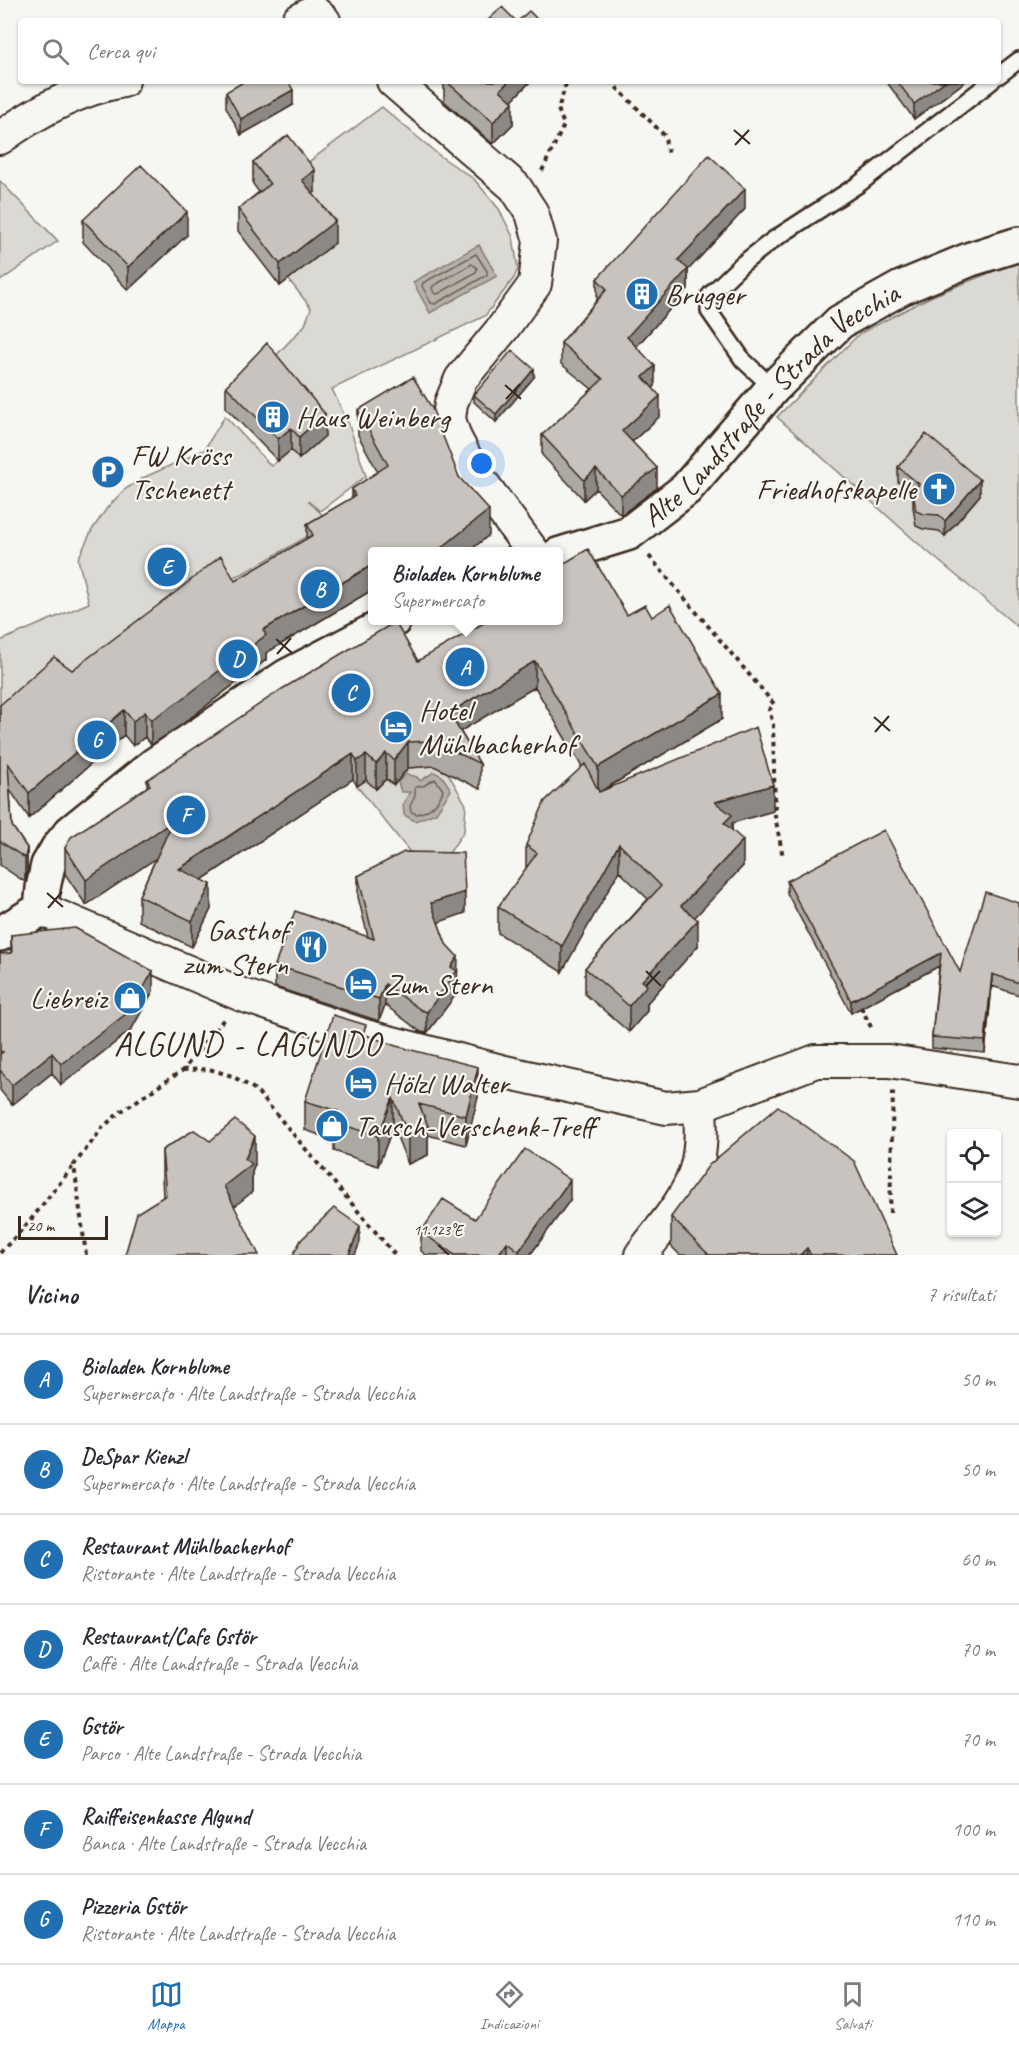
<!DOCTYPE html>
<html lang="it">
<head>
<meta charset="utf-8">
<style>
  :root { --surface:#fff; --page:#f2f2f3; --text:#2b2b33; --muted:#7c7c81; --line:#e1e1e2; --accent:#1f6fb2 }
  body { margin:0; font-family:Caveat,sans-serif; background:var(--page); color:var(--text) }
  .controls { position:absolute; right:18px; bottom:18px; display:grid; overflow:hidden; border-radius:6px; box-shadow:0 2px 4px #0004 }
  .controls button { width:54px; height:54px; display:grid; place-items:center; padding:0; border:0; border-bottom:2px solid var(--line); background:var(--surface); color:var(--text); font:30px sans-serif }
  .scale { position:absolute; left:18px; bottom:15px; width:90px; box-sizing:border-box; padding-left:6px; border:3px solid #3b2a1e; border-top:0; font-size:16px; line-height:21px; white-space:nowrap; color:#3b2a1e; -webkit-text-stroke:4px #f6f6f2; paint-order:stroke }
  .you { position:absolute; left:482px; top:464px; width:21px; height:21px; margin:-15px; border:4px solid #fff; border-radius:50%; background:#1a73e8; box-shadow:0 0 0 9px #1a73e833 }
  .badge { display:grid; place-items:center; width:39px; height:39px; border-radius:50%; background:var(--accent); color:#fff; font-size:20px; font-weight:700 }
  .pin { position:absolute; translate:-50% -50%; border:3px solid #fff; box-shadow:0 2px 6px #0006 }
  .popup { position:absolute; left:368px; top:547px; width:195px; height:78px; box-sizing:border-box; display:grid; place-content:center; border-radius:6px; background:var(--surface); filter:drop-shadow(0 2px 4px #0005); font-size:20px; white-space:nowrap; color:var(--muted) }
  .popup b { font-size:22px; color:var(--text) }
  .popup::after { content:''; position:absolute; left:50%; top:100%; margin-left:-12px; border:12px solid transparent; border-top-color:var(--surface) }
  .list { margin:0; padding:0; list-style:none }
  h2 { display:flex; justify-content:space-between; align-items:center; height:78px; margin:0; padding:0 24px; font-size:26px }
  h2 small { font-size:20px; font-weight:400; color:var(--muted) }
  .list li { display:grid; grid-template-columns:39px 1fr auto; gap:18px; align-items:center; box-sizing:border-box; height:90px; padding:0 24px; border-top:2px solid var(--line) }
  .list b { display:block; font-size:22px; white-space:nowrap }
  .list p { margin:0; font-size:20px; white-space:nowrap; color:var(--muted) }
  .list em { font-size:20px; font-style:normal; color:var(--muted) }
  .icon { flex:none; width:33px; height:33px; fill:none; stroke:currentColor; stroke-width:2; stroke-linecap:round; stroke-linejoin:round }
  .map { position:relative; flex:none; width:1019px; height:1255px; overflow:hidden }
  .search { position:absolute; background:var(--surface); box-shadow:0 2px 4px #0004; left:18px; right:18px; top:18px; height:66px; display:flex; align-items:center; gap:15px; box-sizing:border-box; padding:0 21px; border-radius:6px; color:var(--muted); font-size:22px }
  .sheet { height:708px; background:var(--surface) }
  nav { display:flex; justify-content:space-around; align-items:center; box-sizing:border-box; height:84px; border-top:2px solid var(--line); background:var(--surface); font-size:16px; color:var(--muted) }
  nav a { display:grid; justify-items:center; gap:3px }
  nav .on { color:var(--accent) }
  .map>svg:first-child { display:block }
</style>
</head>
<body>
<div class="map">
<svg width="1019" height="1255" viewBox="0 0 1019 1255">
  <rect width="100%" height="100%" fill="#f6f6f2"/>
  <filter id="ink" filterUnits="userSpaceOnUse"><feTurbulence type="fractalNoise" baseFrequency=".0167" numOctaves="2"/><feDisplacementMap in="SourceGraphic" scale="12" xChannelSelector="R" yChannelSelector="G"/><feConvolveMatrix kernelMatrix="1 2 1 2 8 2 1 2 1" color-interpolation-filters="sRGB"/></filter>
  <g filter="url(#ink)">
    <!-- green -->
    <path fill="#dad9d3" stroke="#8a8278" stroke-width="1.5" d="M382,107L440,156L474,179L499,209L513,237L518,269L514,278L485,316L332,389L349,425L366,476L320,511L308,501L331,523L242,574L221,581L0,730V641L89,603L78,559L92,530L107,508L124,490L143,478L204,450L225,416L271,466L291,450L299,459L267,365L305,325L311,308L289,280L298,170Z
      M0,181L58,241L0,281Z
      M1019,261V628L921,546L777,417L859,334L930,297Z
      M434,766L448,773L466,805L464,831L450,852L421,866L357,786L366,780L376,789L386,779L394,785L408,768Z"/>
    <!-- water -->
    <path fill="#b6b0a9" stroke="#857a71" stroke-width="1.5" d="M479,245L497,276L430,313L413,282Z
      M434,772L442,776L451,790L436,813L415,821L404,815L403,804L410,792H401L398,782L406,774L417,777L420,781Z"/>
    <g fill="none" stroke-linecap="round" stroke-linejoin="round">
      <!-- shore -->
      <path stroke="#6c6056" stroke-width="1.5" d="M476,254L487,271V275L435,304L431,303L422,286L423,283Z
        M472,264L477,268L476,272L438,294L434,293L432,288L433,286Z
        M435,779L443,790C439,803 431,811 417,814L411,812L410,806L415,796V787L423,786Z"/>
      <!-- lane casing -->
      <g stroke="#3b2a1e" stroke-width="20">
        <path id="lane" d="M998,76L1019,60
          M773,388L743,360L709,311L710,295L741,265L773,240L859,184L992,81"/>
      </g>
      <!-- street casing -->
      <g stroke="#3b2a1e" stroke-width="36">
        <path id="street" d="M298,21L314,12L324,21
          M393,81L515,187L532,213L540,241L535,284L503,328L461,379L451,403L449,419L455,438L471,468L533,552
          M0,138C36,112 78,89 123,81
          M41,909L242,995L365,1036L501,1071L666,1108L700,1105L816,1061H889L1019,1081
          M641,1255C660,1229 687,1201 696,1169C702,1148 701,1126 700,1105"/>
      </g>
      <!-- secondary casing -->
      <g stroke="#3b2a1e" stroke-width="38">
        <g id="secondary">
          <path id="s1" d="M558,555L629,533L686,489L773,388L840,322L901,288L971,259L1019,244"/>
          <path d="M0,934L41,909L43,888L48,865L58,848L71,832L154,765L287,676L394,620"/>
        </g>
      </g>
      <!-- path -->
      <path stroke="#3b2a1e" stroke-width="4" stroke-dasharray="4.5 4.5" stroke-linecap="butt" d="M610,81L664,135L669,155
        M542,171L564,125L558,109L567,81
        M649,556L774,704L769,710L773,724L775,816L783,857
        M861,1007L873,1031
        M183,1070L209,1069L232,1076L256,1090L395,1255
        M890,1213L893,1091
        M0,1253L29,1222L74,1165
        M86,1255L74,1165L103,1127L120,1112L183,1070L224,1019"/>
      <!-- lane -->
      <use href="#lane" stroke="#f6f6f2" stroke-width="15"/>
      <!-- street -->
      <use href="#street" stroke="#f6f6f2" stroke-width="32"/>
      <!-- secondary -->
      <use href="#secondary" stroke="#f6f6f2" stroke-width="33"/>
    </g>
    <!-- wall -->
    <path fill="#aca8a3" stroke="#3b2a1e" stroke-width="1.5" d="M444,81H531L511,101L513,124L493,144L444,101Z
      M886,81H966L914,119Z
      M226,92L293,105L241,135L226,107Z
      M253,162L315,192L313,193L335,243L280,286L238,231V209L259,192L253,184Z
      M745,209L688,270V289L636,347L655,386L653,388L660,416L632,442L657,488L621,515L596,489L584,500L542,455V435L592,389L561,364V343L597,300V279Z
      M83,220L187,235L128,290L83,242Z
      M534,377L496,422L474,402V395Z
      M226,386L325,436L299,459L291,450L278,461L226,408Z
      M358,410L459,477L489,535L468,552H372V590L266,653V660L181,725L151,745L145,737L133,746L124,735L29,818L10,790L12,826L27,848V872L25,882L0,865V705L72,670L235,581L307,539V524L352,498V489L378,472L358,435Z
      M898,467L980,495L945,536L939,531L923,529L916,526L913,507V495L898,482Z
      M627,615L652,617L722,719L600,792L773,811L732,823V831L743,866L694,917L698,946L647,1003V1011L629,1032L585,994V968L648,899L619,871L562,972L498,933V907L526,869V845L582,767L535,687L460,731L480,764V789L434,766L408,768L394,785L386,779L376,789L366,780L357,786L353,779L202,880L211,909L192,947L139,921V896L156,858L86,905L65,874V848L147,787V780L418,661Z
      M358,876L465,913L438,922L458,979L457,993L427,1033L421,1032L385,1005L379,1021L275,987V965L368,937L358,897Z
      M787,881L960,972L1019,903V995L992,986L985,1053L932,1048V1037L939,966L851,1013L787,893Z
      M11,935L153,991L131,1030L61,1085L52,1073L12,1105L0,1090V954L11,953Z
      M366,1035L478,1097L466,1145L428,1135V1155L408,1164L393,1127L378,1166L334,1151V1140L305,1130V1101Z
      M210,1141L255,1164L252,1172V1192L234,1206L163,1196L162,1178V1150Z
      M570,1200L530,1255H426L421,1251V1232L475,1219Z
      M671,1217L897,1255H680L671,1246Z"/>
    <!-- shaded-wall -->
    <path fill="#8c8885" stroke="#3b2a1e" stroke-width="1.5" d="M509,81H531L500,112V90Z
      M945,81H966L914,119V104Z
      M293,90V105L241,135V119Z
      M513,102V124L493,144V122Z
      M315,170V192L302,202V180Z
      M745,189V209L688,270V289L627,357V337L678,260Z
      M187,212V235L128,290V267Z
      M335,221V243L280,286V264Z
      M655,366V386L643,398V377Z
      M534,369V377L496,422V414Z
      M660,396V416L622,451V431Z
      M325,414V436L299,459V437Z
      M291,428V450L278,461V439Z
      M657,468V488L621,515V495Z
      M596,469V489L584,500V480Z
      M980,480V495L945,536V521Z
      M489,510V535L468,552H436Z
      M372,565V590L266,653V660L181,725L151,745V720L263,630Z
      M535,661V687L449,738V713Z
      M722,694V719L598,793V767Z
      M124,710V735L29,818V793Z
      M145,712V737L133,746V721Z
      M408,742V768L394,785V760Z
      M386,753V779L376,789V764Z
      M353,754V779L179,895V869Z
      M366,755V780L357,786V761Z
      M773,785V811L732,823V841L715,802Z
      M173,821V847L86,905V880Z
      M743,840V866L681,932V906Z
      M619,844V871L562,972V946Z
      M27,848V872L25,882V858Z
      M211,884V909L192,947V921Z
      M465,892V913L431,925V903Z
      M698,920V946L647,1003V1011L629,1032V1006L642,981Z
      M941,953V965L851,1013V1001Z
      M458,957L457,993L427,1033V1012L451,967Z
      M153,971V991L131,1030L61,1085V1064Z
      M992,974V986L985,1053V1041Z
      M385,984V1005L379,1021V999Z
      M52,1053V1073L12,1105V1085Z
      M478,1067V1097L466,1145V1116Z
      M393,1098V1127L378,1166V1136Z
      M428,1126V1155L408,1164V1134Z
      M255,1136V1164L252,1172V1192L224,1215V1186L245,1159Z
      M570,1180V1200L530,1255H519V1251Z
      M360,1226V1242L355,1255H349Z
      M507,1242V1255H498Z
      M807,1248V1255H800Z"/>
    <!-- building -->
    <path fill="#c8c3be" stroke="#3b2a1e" stroke-width="1.5" d="M502,7L516,21H487Z
      M529,11L539,21H518Z
      M245,81H288L293,90L241,119L226,92Z
      M446,81H509L500,90L513,102L493,122Z
      M897,81H945L914,104Z
      M288,135L315,170L302,180L335,221L280,264L238,209L270,184L253,162Z
      M709,155L745,189L678,260L688,269L627,337L655,366L643,377L660,396L622,431L657,468L621,495L596,469L584,480L542,435L603,379L561,343L607,289L597,279Z
      M141,165L187,212L128,267L83,220Z
      M267,343L325,414L299,437L291,428L278,439L226,386Z
      M512,350L534,369L496,414L474,395Z
      M413,377L432,408L459,477L489,510L436,552H372V565L263,630L266,635L181,700L151,720L145,712L133,721L124,710L29,793L8,763L12,826L27,848L25,858L0,841V705L54,657L72,670L177,591L221,556L235,581L313,535L307,524L355,496L352,489L388,465L358,410Z
      M926,434L980,480L945,521L939,515L923,514L916,511L913,492L919,484L898,467Z
      M588,549L627,615L645,605L652,617L670,605L722,694L598,767L535,661L449,713L480,764L434,741L408,742L394,760L386,753L376,764L366,755L357,761L353,754L179,869L211,884L192,921L139,896L173,821L86,880L65,848L71,837L150,785L147,780L282,689L395,622L418,661L487,621H558V567Z
      M756,727L773,785L715,802L732,815L724,823L743,840L681,906L698,920L642,981L647,985L629,1006L585,968L661,886L619,844L562,946L498,907L537,853L526,845L545,801L585,764L599,792Z
      M884,830L960,972L985,892L1019,903V983L992,974L985,1041L932,1037L941,953L851,1001L787,881Z
      M404,852L463,853L465,892L431,903L446,944L458,957L451,967L457,971L427,1012L421,1010L385,984L379,999L275,965L295,911L374,939L358,876Z
      M75,928L153,971L131,1010L61,1064L52,1053L12,1085L0,1070V1054L3,1052L0,1051V954L12,953L11,935Z
      M333,1015L366,1025L363,1034L396,1046L478,1067L466,1116L419,1104L428,1126L408,1134L393,1098L378,1136L334,1122L338,1111L305,1101Z
      M778,1106L854,1161L897,1255H811L807,1248L800,1255H709L671,1217L709,1165Z
      M235,1120L255,1136L245,1159L252,1164L224,1186L259,1255H125L137,1213L166,1195L162,1150L194,1130L210,1141Z
      M525,1149L570,1180L519,1251L507,1242L498,1255H455L421,1232L443,1199L475,1219Z
      M334,1208L360,1226L349,1255H293L301,1240Z"/>
  </g>
  <!-- ticks -->
  <path fill="none" stroke="#3b2a1e" stroke-width="2" d="M734,130L750,144M735,145L749,130M505,385L521,399M506,399L520,384M276,639L292,653M277,654L291,638M874,717L890,731M875,732L889,716M47,893L63,907M48,908L62,892M646,971L661,986M646,986L660,971M438,1245L449,1255"/>
  <!-- icons -->
  <defs>
    <g id="building-disc" transform="scale(1.725)"><circle r="9.5" fill="#1f6fb2" stroke="#f6f6f2"/><path d="M-4-6H4V6H1V3H-1V6H-4ZM-2.5-4.3h1.7v1.8h-1.7ZM.8-4.3h1.7v1.8H.8ZM-2.5-1h1.7V.8h-1.7ZM.8-1h1.7V.8H.8Z" fill="#fff"/></g>
    <g id="parking-disc" transform="scale(1.725)"><circle r="9.5" fill="#1f6fb2" stroke="#f6f6f2"/><path d="M-3.5-5.5H1a3.5 3.5 0 0 1 0 7H-1V5.5H-3.5ZM-1-3.4V-.6H.8a1.4 1.4 0 0 0 0-2.8Z" fill="#fff"/></g>
    <g id="church-disc" transform="scale(1.725)"><circle r="9.5" fill="#1f6fb2" stroke="#f6f6f2"/><path d="M-1.2-6h2.4v3.5h3.3v2.4h-3.3V6h-2.4V-.1h-3.3v-2.4h3.3Z" fill="#fff"/></g>
    <g id="hotel-disc" transform="scale(1.725)"><circle r="9.5" fill="#1f6fb2" stroke="#f6f6f2"/><path d="M-6-4.5h1.5V1H6V5H4.5V3h-9V5H-6ZM-4 0a1.8 1.8 0 1 1 3.6 0ZM.5 0V-2.5h3Q6-2.5 6 0Z" fill="#fff"/></g>
    <g id="restaurant-disc" transform="scale(1.725)"><circle r="9.5" fill="#1f6fb2" stroke="#f6f6f2"/><path d="M-5-6h1v4h1v-4h1v4h1v-4h1v5L-1.5 .5V6h-2V.5L-5-1ZM5-6V6H3V1.5H1.5Q1.5-4 5-6Z" fill="#fff"/></g>
    <g id="shop-disc" transform="scale(1.725)"><circle r="9.5" fill="#1f6fb2" stroke="#f6f6f2"/><path d="M-5-2.5h2.3a2.7 3.5 0 0 1 5.4 0H5L5.5 6h-11ZM-1.5-2.5h3a1.5 2.3 0 0 0-3 0Z" fill="#fff"/></g>
  </defs>
  <g fill-rule="evenodd">
    <use href="#building-disc" x="642" y="294"/>
    <use href="#building-disc" x="273" y="417"/>
    <use href="#parking-disc" x="108" y="472"/>
    <use href="#church-disc" x="939" y="489"/>
    <use href="#hotel-disc" x="396" y="727"/>
    <use href="#restaurant-disc" x="311" y="947"/>
    <use href="#hotel-disc" x="361" y="984"/>
    <use href="#shop-disc" x="130" y="998"/>
    <use href="#hotel-disc" x="361" y="1083"/>
    <use href="#shop-disc" x="332" y="1126"/>
  </g>
  <g text-anchor="middle" stroke-width="4.5" stroke-linejoin="round" paint-order="stroke">
    <!-- poi labels -->
    <g font-size="30" fill="#3b2a1e" stroke="#f6f6f2" text-anchor="start">
      <text x="665" y="304">Brugger</text>
      <text x="296" y="427">Haus Weinberg</text>
      <text x="131" y="465">FW Kröss<tspan x="131" dy="34">Tschenett</tspan></text>
      <text x="916" y="499" text-anchor="end">Friedhofskapelle</text>
      <text x="419" y="720">Hotel<tspan x="419" dy="34">Mühlbacherhof</tspan></text>
      <text x="288" y="940" text-anchor="end">Gasthof<tspan x="288" dy="34">zum Stern</tspan></text>
      <text x="384" y="994">Zum Stern</text>
      <text x="107" y="1008" text-anchor="end">Liebreiz</text>
      <text x="384" y="1093">Hölzl Walter</text>
      <text x="355" y="1136">Tausch-Verschenk-Treff</text>
    </g>
    <!-- street labels -->
    <g font-size="30" fill="#3b2a1e" stroke="#f6f6f2">
      <text dy="10" stroke="none"><textPath href="#s1" startOffset="267">Alte Landstraße - Strada Vecchia</textPath></text>
    </g>
    <!-- quarter labels -->
    <g font-size="33" letter-spacing="1.5" fill="#3b2a1e" stroke="#f6f6f2">
      <text x="248" y="1055">ALGUND - LAGUNDO</text>
    </g>
  </g>
  <g font-size="15" text-anchor="middle" fill="#3b2a1e" stroke="#f6f6f2" stroke-width="4.5" stroke-linejoin="round" paint-order="stroke">
    <text x="438" y="1235">11.123°E</text>
  </g>
</svg>
<div class="controls">
<button><svg class="icon" aria-label="locate" viewBox="0 0 24 24"><circle cx="12" cy="12" r="6"/><path d="M12 2v4M12 18v4M2 12h4M18 12h4"/></svg></button>
<button><svg class="icon" aria-label="layers" viewBox="0 0 24 24"><path d="M12 4l9 5-9 5-9-5zM3 14l9 5 9-5"/></svg></button>
</div>
<div class="scale">20 m</div>
<div class="you"></div>
<div class="pin badge" style="left:465px;top:667px">A</div>
<div class="popup"><b>Bioladen Kornblume</b>Supermercato</div>
<div class="pin badge" style="left:320px;top:589px">B</div>
<div class="pin badge" style="left:351px;top:693px">C</div>
<div class="pin badge" style="left:238px;top:659px">D</div>
<div class="pin badge" style="left:167px;top:567px">E</div>
<div class="pin badge" style="left:186px;top:815px">F</div>
<div class="pin badge" style="left:97px;top:740px">G</div>
<div class="search"><svg class="icon" aria-label="search" viewBox="0 0 24 24"><circle cx="10" cy="10" r="6"/><path d="M15 15l6 6"/></svg>Cerca qui</div>
</div>
<section class="sheet">
<h2>Vicino<small>7 risultati</small></h2>
<ul class="list">
<li><span class="badge">A</span><div><b>Bioladen Kornblume</b><p>Supermercato · Alte Landstraße - Strada Vecchia</p></div><em>50 m</em></li>
<li><span class="badge">B</span><div><b>DeSpar Kienzl</b><p>Supermercato · Alte Landstraße - Strada Vecchia</p></div><em>50 m</em></li>
<li><span class="badge">C</span><div><b>Restaurant Mühlbacherhof</b><p>Ristorante · Alte Landstraße - Strada Vecchia</p></div><em>60 m</em></li>
<li><span class="badge">D</span><div><b>Restaurant/Cafe Gstör</b><p>Caffè · Alte Landstraße - Strada Vecchia</p></div><em>70 m</em></li>
<li><span class="badge">E</span><div><b>Gstör</b><p>Parco · Alte Landstraße - Strada Vecchia</p></div><em>70 m</em></li>
<li><span class="badge">F</span><div><b>Raiffeisenkasse Algund</b><p>Banca · Alte Landstraße - Strada Vecchia</p></div><em>100 m</em></li>
<li><span class="badge">G</span><div><b>Pizzeria Gstör</b><p>Ristorante · Alte Landstraße - Strada Vecchia</p></div><em>110 m</em></li>
</ul>
</section>
<nav>
<a class="on"><svg class="icon" aria-label="map" viewBox="0 0 24 24"><path d="M3 6l6-2 6 2 6-2v14l-6 2-6-2-6 2zM9 4v14M15 6v14"/></svg>Mappa</a>
<a><svg class="icon" aria-label="directions" viewBox="0 0 24 24"><path d="M12 3l9 9-9 9-9-9zM9 14v-3h6M13 9l2 2-2 2"/></svg>Indicazioni</a>
<a><svg class="icon" aria-label="saved" viewBox="0 0 24 24"><path d="M7 4h10v16l-5-4-5 4z"/></svg>Salvati</a>
</nav>
</body>
</html>
